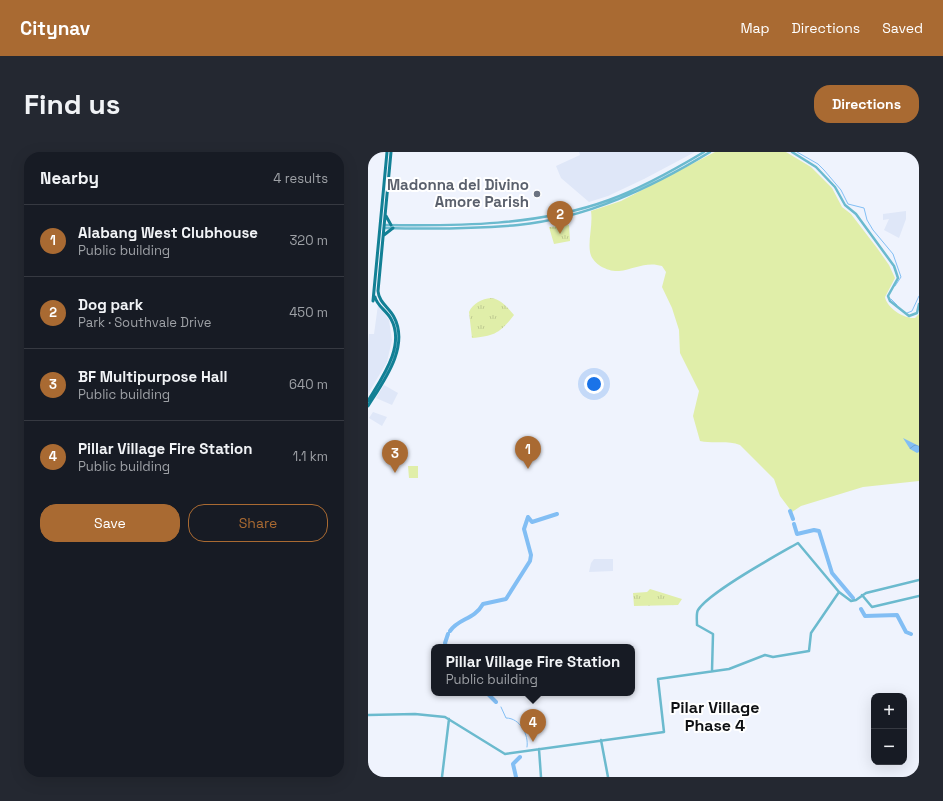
<!DOCTYPE html>
<html lang="en">
<head>
<meta charset="utf-8">
<style>
  :root { --surface:#171b24; --page:#242831; --text:#f1f3f6; --muted:#9ea1a6; --line:#363941; --accent:#a96a32 }
  body { margin:0; font-family:"Space Grotesk",sans-serif; background:var(--page); color:var(--text) }
  .controls { position:absolute; right:12px; bottom:12px; display:grid; overflow:hidden; border-radius:8px; box-shadow:0 4px 16px #0002 }
  .controls button { width:36px; height:36px; display:grid; place-items:center; padding:0; border:0; border-bottom:1px solid var(--line); background:var(--surface); color:var(--text); font:20px sans-serif }
  .you { position:absolute; left:226px; top:232px; width:14px; height:14px; margin:-10px; border:3px solid #fff; border-radius:50%; background:#1a73e8; box-shadow:0 0 0 6px #1a73e833 }
  .badge { display:grid; place-items:center; width:26px; height:26px; border-radius:50%; background:var(--accent); color:#fff; font-size:13px; font-weight:700 }
  .pin { position:absolute; translate:-50% -33px; filter:drop-shadow(0 1px 2px #0008) }
  .pin::after { content:''; position:absolute; top:21px; width:14px; height:12px; background:inherit; clip-path:polygon(0 0,100% 0,50% 100%) }
  .popup { position:absolute; left:63px; top:492px; width:204px; height:52px; box-sizing:border-box; display:grid; place-content:center; border-radius:8px; background:var(--surface); filter:drop-shadow(0 1px 3px #0005); font-size:13px; white-space:nowrap; color:var(--muted) }
  .popup b { font-size:15px; color:var(--text) }
  .popup::after { content:''; position:absolute; left:50%; top:100%; margin-left:-8px; border:8px solid transparent; border-top-color:var(--surface) }
  .list { margin:0; padding:0; list-style:none }
  h2 { display:flex; justify-content:space-between; align-items:center; height:52px; margin:0; padding:0 16px; font-size:17px }
  h2 small { font-size:13px; font-weight:400; color:var(--muted) }
  .list li { display:grid; grid-template-columns:26px 1fr auto; gap:12px; align-items:center; box-sizing:border-box; height:72px; padding:0 16px; border-top:1px solid var(--line) }
  .list b { display:block; font-size:15px; white-space:nowrap }
  .list p { margin:0; font-size:13px; white-space:nowrap; color:var(--muted) }
  .list em { font-size:13px; font-style:normal; color:var(--muted) }
  .actions { display:flex; gap:8px; padding:12px 16px }
  .actions a { flex:1; padding:9px 0; border:1px solid var(--accent); border-radius:16px; text-align:center; font-size:14px; color:var(--accent) }
  .actions .main { background:var(--accent); color:#fff }
  .map { position:relative; flex:none; width:551px; height:625px; overflow:hidden; border-radius:16px }
  header { display:flex; align-items:center; gap:24px; box-sizing:border-box; height:56px; padding:0 20px; background:var(--accent); color:#fff }
  header strong { font-size:19px }
  nav { display:flex; gap:22px; margin-inline-start:auto; font-size:14px }
  .intro { display:flex; align-items:center; justify-content:space-between; box-sizing:border-box; height:96px; padding:0 24px }
  h1 { margin:0; font-size:28px }
  .button { padding:10px 18px; border-radius:16px; background:var(--accent); color:#fff; font-size:14px; font-weight:700 }
  main { display:flex; gap:24px; padding:0 24px }
  aside { flex:1; background:var(--surface); border-radius:16px; box-shadow:0 4px 16px #0002 }
  .map>svg:first-child { display:block }
</style>
</head>
<body>
<header>
<strong>Citynav</strong>
<nav><a>Map</a><a>Directions</a><a>Saved</a></nav>
</header>
<div class="intro"><h1>Find us</h1><a class="button">Directions</a></div>
<main>
<aside>
<h2>Nearby<small>4 results</small></h2>
<ul class="list">
<li><span class="badge">1</span><div><b>Alabang West Clubhouse</b><p>Public building</p></div><em>320 m</em></li>
<li><span class="badge">2</span><div><b>Dog park</b><p>Park · Southvale Drive</p></div><em>450 m</em></li>
<li><span class="badge">3</span><div><b>BF Multipurpose Hall</b><p>Public building</p></div><em>640 m</em></li>
<li><span class="badge">4</span><div><b>Pillar Village Fire Station</b><p>Public building</p></div><em>1.1 km</em></li>
</ul>
<div class="actions"><a class="main">Save</a><a>Share</a></div>
</aside>
<div class="map">
<svg width="551" height="625" viewBox="0 0 551 625">
  <defs>
    <pattern id="park-tufts" width="24" height="20" patternUnits="userSpaceOnUse"><rect width="24" height="20" fill="#e0eea9"/><path d="M3 7l-1-3M5 7V3M7 7l1-3M15 17l-1-3M17 17v-4M19 17l1-3" fill="none" stroke="#bfcb91"/></pattern>
    <pattern id="water-waves" width="16" height="10" patternUnits="userSpaceOnUse"><rect width="16" height="10" fill="#82bef4"/><path d="M0 5q4-4 8 0t8 0" fill="none" stroke="#6fa2d0"/></pattern>
  </defs>
  <rect width="100%" height="100%" fill="#eff3fd"/>
  <!-- built -->
  <path fill="#dfe7f8" d="M211,0H327L276,27L240,44L221,50L193,26L188,14L212,3Z
    M538,59V67L531,86L516,78L521,67L515,68V62Z
    M10,153L21,168L24,188L19,210L0,242V193L1,182H6Z
    M16,233L30,241L24,253L8,246Z
    M5,260L19,265L14,274L1,266Z
    M226,407H245V419L221,420L223,411Z"/>
  <!-- grass -->
  <path fill="#e0eea9" d="M347,0H418L443,15L464,36L474,55L483,62L509,96L521,113L527,126L517,145C519,156 536,167 547,166L551,162V329L495,335L433,354L424,360L412,344L406,327L372,293C360,288 346,292 332,289L325,264L331,239L312,201L311,178L304,156L294,135L298,120L294,114C279,109 266,117 251,119C240,120 224,112 222,100C220,87 225,73 223,59L253,49Z
    M40,314H50V326H41Z"/>
  <!-- park -->
  <path fill="url(#park-tufts)" d="M201,73L202,89L186,92L181,75Z
    M123,146C133,147 139,155 146,163C132,181 127,184 104,186L101,160C105,151 114,147 123,146Z
    M282,437L314,447L310,453L266,454L265,441L279,440Z"/>
  <!-- water -->
  <path fill="url(#water-waves)" d="M535,286L551,294V300L549,301L542,297Z"/>
  <g fill="none" stroke-linecap="round" stroke-linejoin="round">
    <!-- stream -->
    <path stroke="#82bef4" stroke-width="1" d="M429,0L450,12L456,18L473,38L480,52L496,56L499,68L505,78L525,102L533,125L527,134
      M523,147L529,153
      M539,161L544,159L551,144
      M133,555L138,566C152,566 161,583 159,595"/>
    <!-- river -->
    <path stroke="#82bef4" stroke-width="4" d="M422,359L425,367
      M426,372L429,382L446,378L451,379L464,421L485,446
      M493,457L497,464L529,463L538,480L543,482
      M82,479C91,466 106,468 115,452L138,447L162,409L163,403L156,377L160,365L164,370L189,362
      M78,495L77,491L80,482
      M119,541L128,550
      M148,625L145,612L152,605"/>
    <!-- tertiary -->
    <path stroke="#6bbace" stroke-width="2.5" d="M424,0L448,15L467,35L477,53L488,62L526,114L530,126L520,144L522,149L541,164L549,161L551,152
      M16,73C91,74 170,74 241,48C274,36 306,18 336,0
      M16,76C60,77 106,77 150,73C219,66 283,36 342,0
      M494,443L504,455L551,444
      M344,519L345,482L329,473C329,468 328,461 330,458C341,440 409,403 430,391L471,440L483,449L488,448L498,441L551,428
      M0,563L47,562L77,565L137,602L296,580L290,527L361,517L397,503L405,505L441,499L443,481L471,440
      M233,588L240,625
      M171,597L173,625
      M74,625L81,567"/>
    <!-- primary -->
    <path stroke="#128095" stroke-width="3" d="M18,64L23,73
      M16,83L25,76
      M5,149L19,0
      M0,249C13,227 38,194 23,167C18,158 9,154 7,145
      M0,254C15,230 42,195 26,165C21,155 11,151 10,139L23,0"/>
  </g>
  <!-- markers -->
  <circle fill="#6b7280" stroke="#fff" stroke-width="1.5" cx="169" cy="42" r="4"/>
  <g text-anchor="middle" stroke-width="4" stroke-linejoin="round" paint-order="stroke">
    <!-- worship labels -->
    <g font-size="15" font-weight="bold" fill="#5b616d" stroke="#fff" text-anchor="end">
      <text x="161" y="38">Madonna del Divino<tspan x="161" dy="17">Amore Parish</tspan></text>
    </g>
    <!-- neighbourhood labels -->
    <g font-size="16" font-weight="bold" fill="#0f1114" stroke="#fff">
      <text x="347" y="561">Pilar Village<tspan x="347" dy="18">Phase 4</tspan></text>
    </g>
  </g>
</svg>
<div class="controls">
<button>+</button>
<button>−</button>
</div>
<div class="you"></div>
<div class="pin badge" style="left:160px;top:317px">1</div>
<div class="pin badge" style="left:192px;top:82px">2</div>
<div class="pin badge" style="left:27px;top:321px">3</div>
<div class="pin badge" style="left:165px;top:590px">4</div>
<div class="popup"><b>Pillar Village Fire Station</b>Public building</div>
</div>
</main>
</body>
</html>
